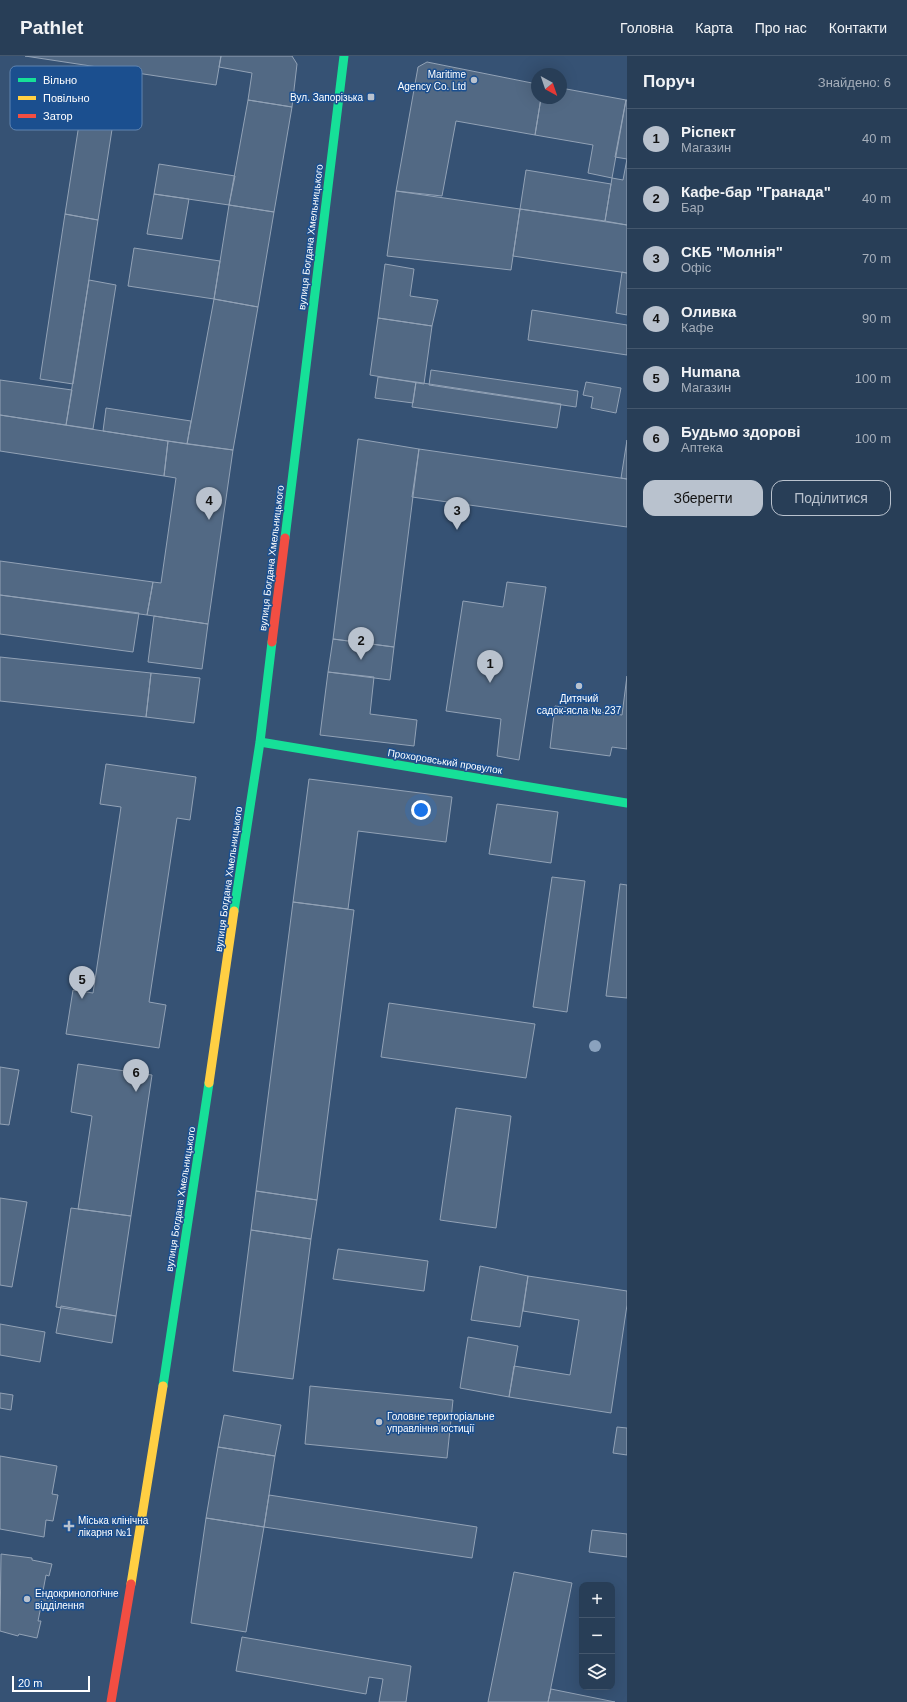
<!DOCTYPE html>
<html lang="uk">
<head>
<meta charset="utf-8">
<style>
  :root { --surface:#283e57; --page:#30455d; --text:#f1f3f6; --muted:#a5aeba; --line:#44576d; --accent:#b9c2ce }
  body { margin:0; font-family:Arial,sans-serif; background:var(--page); color:var(--text) }
  .controls { position:absolute; right:12px; bottom:12px; display:grid; overflow:hidden; border-radius:8px; box-shadow:0 4px 16px #0002 }
  .controls button { width:36px; height:36px; display:grid; place-items:center; padding:0; border:0; border-bottom:1px solid var(--line); background:var(--surface); color:var(--text); font:20px sans-serif }
  .compass { position:absolute; left:531px; top:12px; width:36px; height:36px; border-radius:50%; background:var(--surface); box-shadow:0 4px 16px #0002; rotate:140deg }
  .scale { position:absolute; left:12px; bottom:10px; width:78px; box-sizing:border-box; padding-left:4px; border:2px solid #fff; border-top:0; font-size:11px; line-height:14px; white-space:nowrap; color:#fff; -webkit-text-stroke:3px #1b4f8f; paint-order:stroke }
  .you { position:absolute; left:421px; top:754px; width:14px; height:14px; margin:-10px; border:3px solid #fff; border-radius:50%; background:#1a73e8; box-shadow:0 0 0 6px #1a73e833 }
  .badge { display:grid; place-items:center; width:26px; height:26px; border-radius:50%; background:var(--accent); color:#111; font-size:13px; font-weight:700 }
  .pin { position:absolute; translate:-50% -33px; filter:drop-shadow(0 1px 2px #0008) }
  .pin::after { content:''; position:absolute; top:21px; width:14px; height:12px; background:inherit; clip-path:polygon(0 0,100% 0,50% 100%) }
  .list { margin:0; padding:0; list-style:none }
  h2 { display:flex; justify-content:space-between; align-items:center; height:52px; margin:0; padding:0 16px; font-size:17px }
  h2 small { font-size:13px; font-weight:400; color:var(--muted) }
  .list li { display:grid; grid-template-columns:26px 1fr auto; gap:12px; align-items:center; box-sizing:border-box; height:60px; padding:0 16px; border-top:1px solid var(--line) }
  .list b { display:block; font-size:15px; white-space:nowrap }
  .list p { margin:0; font-size:13px; white-space:nowrap; color:var(--muted) }
  .list em { font-size:13px; font-style:normal; color:var(--muted) }
  .actions { display:flex; gap:8px; padding:12px 16px }
  .actions a { flex:1; padding:9px 0; border:1px solid var(--accent); border-radius:12px; text-align:center; font-size:14px; color:var(--accent) }
  .actions .main { background:var(--accent); color:#111 }
  .icon { flex:none; width:22px; height:22px; fill:none; stroke:currentColor; stroke-width:2; stroke-linecap:round; stroke-linejoin:round }
  .map { position:relative; flex:none; width:627px; height:1646px; overflow:hidden }
  header { display:flex; align-items:center; gap:24px; box-sizing:border-box; height:56px; padding:0 20px; background:var(--surface); border-bottom:1px solid var(--line) }
  header strong { font-size:19px }
  nav { display:flex; gap:22px; margin-inline-start:auto; font-size:14px }
  main { display:flex }
  aside { flex:1; background:var(--surface) }
  .map>svg:first-child { display:block }
</style>
</head>
<body>
<header>
<strong>Pathlet</strong>
<nav><a>Головна</a><a>Карта</a><a>Про нас</a><a>Контакти</a></nav>
</header>
<main>
<div class="map">
<svg width="627" height="1646" viewBox="0 0 627 1646">
  <rect width="100%" height="100%" fill="#365274"/>
  <!-- building -->
  <path fill="#526984" stroke="#92a2b6" d="M25,0H221L216,29Z
    M221,0H292L297,8L292,51L248,44L252,17L219,11Z
    M427,6L537,28V42H541L535,79L456,65L442,140L396,135L418,11Z
    M561,32L626,44L612,122L588,117L593,89L535,79L541,42H561Z
    M248,44L292,51L274,156L229,149Z
    M626,44H627V103L615,101Z
    M82,49L115,54L98,164L65,158Z
    M627,103V169L605,165L612,122L623,124Z
    M159,108L235,120L229,149L154,138Z
    M526,114L611,128L605,165L520,153Z
    M396,135L520,153L511,214L387,200Z
    M154,138L189,143L182,183L147,178Z
    M229,149L274,156L258,251L214,243Z
    M520,153L627,169V217L513,200Z
    M65,158L98,164L73,328L40,323Z
    M134,192L220,205L214,243L128,230Z
    M385,208L414,213L410,240L438,244L432,270L378,262Z
    M622,216L627,217V259L616,257Z
    M89,224L116,229L93,373L66,369Z
    M214,243L258,251L233,394L187,388Z
    M532,254L627,269V299L528,284Z
    M378,262L432,270L424,328L370,319Z
    M431,314L578,335L576,351L429,329Z
    M378,321L416,326L413,347L375,342Z
    M0,324L72,334L66,369L0,359Z
    M416,326L561,348L557,372L412,351Z
    M586,326L621,332L616,357L591,352L593,341L583,339Z
    M106,352L191,365L187,388L103,375Z
    M0,359L168,385L164,420L0,395Z
    M358,383L419,393L394,591L333,583Z
    M627,384V423L621,422Z
    M168,385L233,394L208,568L147,559L153,526L161,527L176,422L164,420Z
    M419,393L627,423V471L412,441Z
    M0,505L153,526L147,559L0,539Z
    M507,526L546,531L519,704L497,700L501,663L446,655L463,545L503,551Z
    M0,539L139,557L133,596L0,578Z
    M154,560L208,568L202,613L148,606Z
    M333,583L394,591L390,624L328,616Z
    M0,601L151,617L146,661L0,645Z
    M328,616L374,621L370,658L417,664L414,690L320,679Z
    M151,617L200,622L194,667L146,661Z
    M627,620V693L612,691L610,700L550,692L555,650L622,659Z
    M106,708L196,721L190,764L177,762L149,946L166,949L159,992L66,978L73,934L93,937L121,751L100,748Z
    M309,723L452,741L446,786L358,775L348,853L293,846Z
    M497,748L558,756L551,807L489,798Z
    M552,821L585,825L567,956L533,951Z
    M620,828L627,829V942L606,940Z
    M293,846L354,854L317,1144L256,1135Z
    M389,947L535,968L526,1022L381,1001Z
    M78,1008L152,1019L131,1160L78,1153L92,1060L71,1056Z
    M0,1011L19,1014L9,1069L0,1068Z
    M456,1052L511,1060L496,1172L440,1164Z
    M256,1135L317,1144L311,1183L251,1174Z
    M0,1142L27,1146L12,1231L0,1229Z
    M71,1152L131,1160L116,1260L56,1251Z
    M251,1174L311,1183L293,1323L233,1315Z
    M338,1193L428,1205L424,1235L333,1223Z
    M480,1210L528,1220L520,1271L471,1264Z
    M528,1220L627,1235V1249L611,1357L509,1341L514,1310L570,1319L579,1264L523,1255Z
    M61,1250L116,1260L112,1287L56,1277Z
    M0,1268L45,1276L40,1306L0,1299Z
    M468,1281L518,1290L509,1341L460,1332Z
    M310,1330L453,1344L447,1402L305,1388Z
    M0,1337L13,1339L11,1354L0,1352Z
    M224,1359L281,1369L275,1400L218,1391Z
    M617,1371L627,1372V1399L613,1397Z
    M218,1391L275,1400L264,1471L206,1462Z
    M0,1400L57,1410L52,1438L58,1439L53,1465L46,1464L44,1481L0,1473Z
    M269,1439L477,1471L472,1502L264,1471Z
    M206,1462L264,1471L246,1576L191,1567Z
    M592,1474L627,1478V1501L589,1496Z
    M1,1498L32,1502V1504L52,1508L49,1520L46,1519L43,1535L55,1537L52,1552L41,1550L38,1565H41L37,1582L19,1578L18,1580L0,1575Z
    M514,1516L572,1527L548,1646H488Z
    M242,1581L411,1610L406,1646H379L383,1623L369,1621L366,1638L236,1615Z
    M551,1633L615,1646H548Z"/>
  <g fill="none" stroke-linecap="round" stroke-linejoin="round">
    <!-- fast -->
    <path stroke="#16e098" stroke-width="9" d="M285,482L344,0
      M260,686L627,747
      M234,855L260,686L272,586
      M163,1330L209,1027"/>
    <!-- slow -->
    <path stroke="#ffcf43" stroke-width="9" d="M209,1027L234,855
      M131,1528L163,1330"/>
    <!-- jam -->
    <path stroke="#f24e42" stroke-width="9" d="M272,586L285,482
      M111,1646L131,1528"/>
  </g>
  <!-- trees -->
  <circle fill="#8aa2be" cx="595" cy="990" r="6"/>
  <!-- markers -->
  <g fill="#b9c2ce" stroke="#1b4f8f" stroke-width="1.5">
    <circle cx="474" cy="24" r="4"/>
    <rect x="367" y="37" width="8" height="8" rx="2"/>
    <circle cx="579" cy="630" r="4"/>
    <circle cx="379" cy="1366" r="4"/>
    <path d="M67 1464h4v4h4v4h-4v4h-4v-4h-4v-4h4z"/>
    <circle cx="27" cy="1543" r="4"/>
  </g>
  <g text-anchor="middle" stroke-width="3" stroke-linejoin="round" paint-order="stroke">
    <!-- poi labels -->
    <g font-size="10" fill="#fff" stroke="#1b4f8f" text-anchor="start">
      <text x="466" y="22" text-anchor="end">Maritime<tspan x="466" dy="12">Agency Co. Ltd</tspan></text>
      <text x="363" y="45" text-anchor="end">Вул. Запорізька</text>
      <text x="579" y="646" text-anchor="middle">Дитячий<tspan x="579" dy="12">садок-ясла № 237</tspan></text>
      <text x="387" y="1364">Головне територіальне<tspan x="387" dy="12">управління юстиції</tspan></text>
      <text x="78" y="1468">Міська клінічна<tspan x="78" dy="12">лікарня №1</tspan></text>
      <text x="35" y="1541">Ендокринологічне<tspan x="35" dy="12">відділення</tspan></text>
    </g>
    <!-- street labels -->
    <g font-size="10" fill="#fff" stroke="#1b4f8f">
      <text transform="translate(310 181) rotate(-83)" y="4">вулиця Богдана Хмельницького</text>
      <text transform="translate(271 502) rotate(-83)" y="4">вулиця Богдана Хмельницького</text>
      <text transform="translate(445 705) rotate(9)" y="4">Прохоровський провулок</text>
      <text transform="translate(228 823) rotate(-82)" y="4">вулиця Богдана Хмельницького</text>
      <text transform="translate(180 1143) rotate(-81)" y="4">вулиця Богдана Хмельницького</text>
    </g>
  </g>
  <!-- legend -->
  <rect x="10" y="10" width="132" height="64" rx="6" fill="#1b4f8f" stroke="#5f84b1" stroke-width="1"/>
  <rect x="18" y="22" width="18" height="4" fill="#16e098"/>
  <rect x="18" y="40" width="18" height="4" fill="#ffcf43"/>
  <rect x="18" y="58" width="18" height="4" fill="#f24e42"/>
  <g font-size="11" fill="#fff">
    <text x="43" y="28">Вільно</text>
    <text x="43" y="46">Повільно</text>
    <text x="43" y="64">Затор</text>
  </g>
</svg>
<div class="controls">
<button>+</button>
<button>−</button>
<button><svg class="icon" aria-label="layers" viewBox="0 0 24 24"><path d="M12 4l9 5-9 5-9-5zM3 14l9 5 9-5"/></svg></button>
</div>
<svg class="compass" viewBox="-18 -18 36 36"><path d="M0-13l5 13h-10z" fill="#e53935"/><path d="M0 13l5-13h-10z" fill="#a5aeba"/></svg>
<div class="scale">20 m</div>
<div class="you"></div>
<div class="pin badge" style="left:490px;top:627px">1</div>
<div class="pin badge" style="left:361px;top:604px">2</div>
<div class="pin badge" style="left:457px;top:474px">3</div>
<div class="pin badge" style="left:209px;top:464px">4</div>
<div class="pin badge" style="left:82px;top:943px">5</div>
<div class="pin badge" style="left:136px;top:1036px">6</div>
</div>
<aside>
<h2>Поруч<small>Знайдено: 6</small></h2>
<ul class="list">
<li><span class="badge">1</span><div><b>Ріспект</b><p>Магазин</p></div><em>40 m</em></li>
<li><span class="badge">2</span><div><b>Кафе-бар &quot;Гранада&quot;</b><p>Бар</p></div><em>40 m</em></li>
<li><span class="badge">3</span><div><b>СКБ &quot;Молнія&quot;</b><p>Офіс</p></div><em>70 m</em></li>
<li><span class="badge">4</span><div><b>Оливка</b><p>Кафе</p></div><em>90 m</em></li>
<li><span class="badge">5</span><div><b>Humana</b><p>Магазин</p></div><em>100 m</em></li>
<li><span class="badge">6</span><div><b>Будьмо здорові</b><p>Аптека</p></div><em>100 m</em></li>
</ul>
<div class="actions"><a class="main">Зберегти</a><a>Поділитися</a></div>
</aside>
</main>
</body>
</html>
